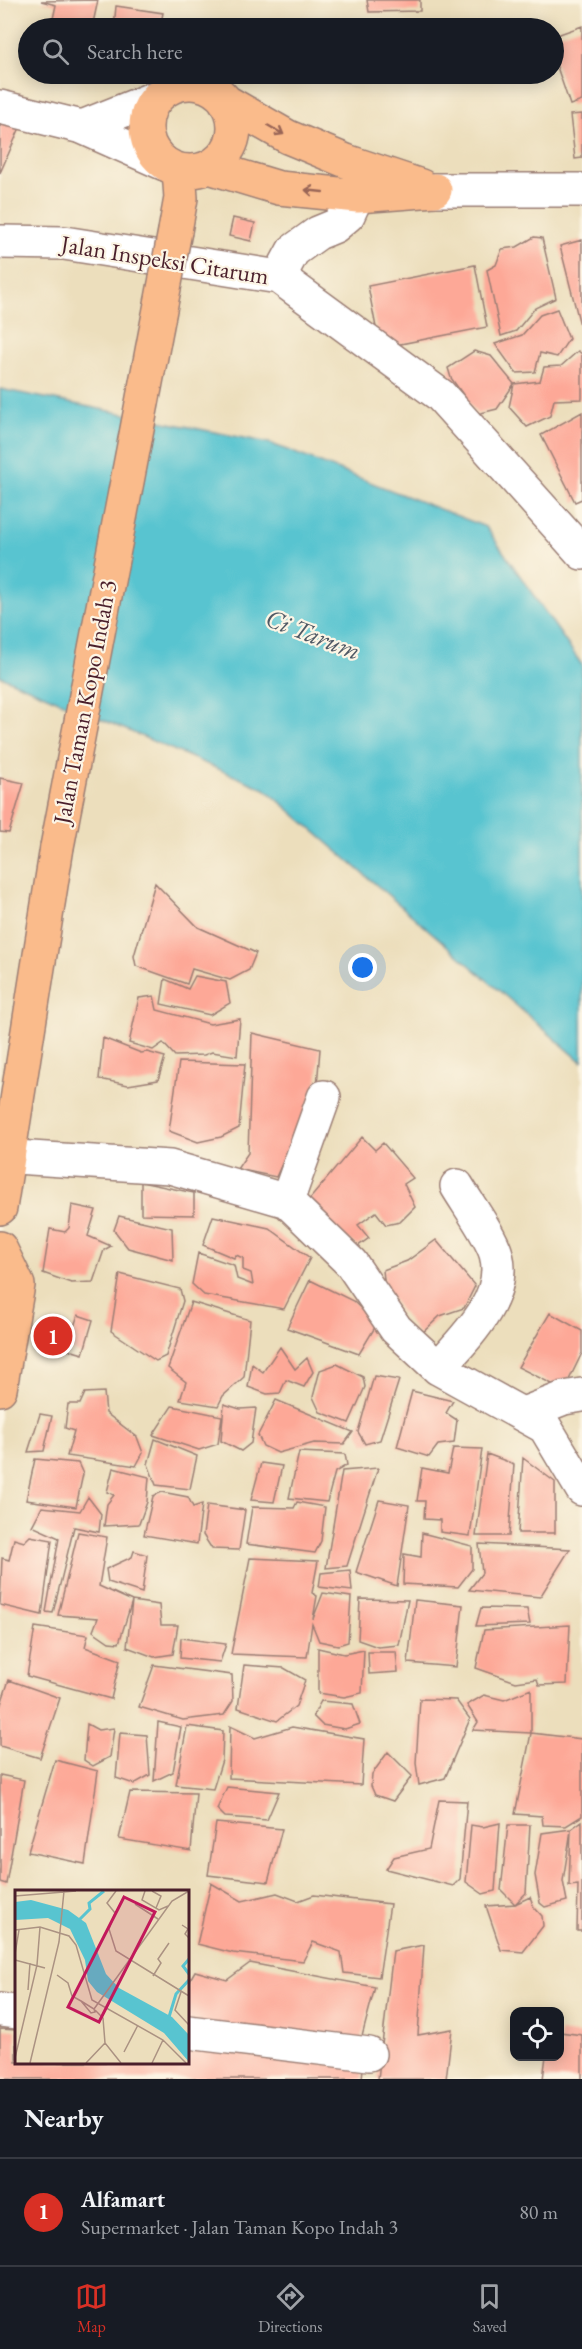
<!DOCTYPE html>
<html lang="en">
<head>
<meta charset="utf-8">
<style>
  :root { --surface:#171b24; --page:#20242c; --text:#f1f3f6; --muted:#9ea1a6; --line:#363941; --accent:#d93025 }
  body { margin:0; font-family:"EB Garamond",serif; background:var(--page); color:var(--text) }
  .controls { position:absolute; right:18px; bottom:18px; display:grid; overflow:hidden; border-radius:12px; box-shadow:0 3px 15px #0003 }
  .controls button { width:54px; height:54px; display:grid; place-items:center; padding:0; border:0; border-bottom:2px solid var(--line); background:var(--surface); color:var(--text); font:30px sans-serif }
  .you { position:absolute; left:363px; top:968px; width:21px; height:21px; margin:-15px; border:4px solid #fff; border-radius:50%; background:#1a73e8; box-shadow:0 0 0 9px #1a73e833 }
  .badge { display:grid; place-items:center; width:39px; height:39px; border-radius:50%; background:var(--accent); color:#fff; font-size:20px; font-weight:700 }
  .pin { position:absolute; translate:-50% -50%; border:3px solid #fff; box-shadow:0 2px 6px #0006 }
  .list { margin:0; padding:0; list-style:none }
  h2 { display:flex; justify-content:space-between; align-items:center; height:78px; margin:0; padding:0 24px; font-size:26px }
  h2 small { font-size:20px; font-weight:400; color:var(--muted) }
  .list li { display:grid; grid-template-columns:39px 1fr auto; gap:18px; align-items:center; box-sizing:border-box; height:108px; padding:0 24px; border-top:2px solid var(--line) }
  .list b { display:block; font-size:22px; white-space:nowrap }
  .list p { margin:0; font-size:20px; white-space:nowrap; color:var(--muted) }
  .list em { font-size:20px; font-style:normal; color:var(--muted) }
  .icon { flex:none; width:33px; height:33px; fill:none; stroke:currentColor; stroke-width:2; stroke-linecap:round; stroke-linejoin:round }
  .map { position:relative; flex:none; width:582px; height:2079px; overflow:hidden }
  .search { position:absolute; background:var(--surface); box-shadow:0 3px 15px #0003; left:18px; right:18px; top:18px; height:66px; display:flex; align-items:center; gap:15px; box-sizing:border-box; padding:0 21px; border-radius:33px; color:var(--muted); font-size:22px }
  .sheet { height:186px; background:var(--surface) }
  nav { display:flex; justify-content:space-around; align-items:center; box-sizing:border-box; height:84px; border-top:2px solid var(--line); background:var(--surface); font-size:16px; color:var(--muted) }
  nav a { display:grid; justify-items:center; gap:3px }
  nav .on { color:var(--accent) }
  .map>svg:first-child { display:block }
</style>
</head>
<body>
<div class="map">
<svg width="582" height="2079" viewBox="0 0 582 2079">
  <rect width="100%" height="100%" fill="#fcf5e5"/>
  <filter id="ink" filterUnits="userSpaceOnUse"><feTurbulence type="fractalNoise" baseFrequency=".0167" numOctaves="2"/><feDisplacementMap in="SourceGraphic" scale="12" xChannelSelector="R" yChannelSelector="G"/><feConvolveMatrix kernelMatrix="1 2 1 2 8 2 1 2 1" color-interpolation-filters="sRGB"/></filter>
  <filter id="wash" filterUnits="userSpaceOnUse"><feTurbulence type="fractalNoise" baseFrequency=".008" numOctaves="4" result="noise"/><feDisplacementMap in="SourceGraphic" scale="24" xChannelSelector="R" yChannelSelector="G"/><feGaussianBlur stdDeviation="1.35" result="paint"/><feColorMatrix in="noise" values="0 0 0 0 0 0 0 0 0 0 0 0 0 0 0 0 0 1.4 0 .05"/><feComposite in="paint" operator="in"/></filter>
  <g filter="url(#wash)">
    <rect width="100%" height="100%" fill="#ecdebc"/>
    <!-- water -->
    <path fill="#58c4d0" stroke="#51727e" stroke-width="1.5" d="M0,389L269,443L486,527L582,665V1062L265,789L0,676Z"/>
    <g id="blocks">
      <!-- building -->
      <path fill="#fda897" d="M98,0L92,28H51L56,5L41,1Z
        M367,0H420V11L369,12Z
        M116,6L163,13L160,28H114Z
        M582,26V101L570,105L554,58V36Z
        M0,113L22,123L0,173Z
        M582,114V158L575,159L570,115Z
        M233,218L255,223L251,241L229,236Z
        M534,237L542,238L556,298L535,308L516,331L501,336L487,270L496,265L502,249L517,247Z
        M582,240V329H581L560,246Z
        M475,265L487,327L380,348L368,286Z
        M557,309L569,339L557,357L540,353L535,372L516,373L495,344L522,335L540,315Z
        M474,351L491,356L514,384L540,381L544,367L561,366L578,351L582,354V399L554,400L550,416L527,427L509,407L514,384L497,409L477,414L451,378L448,368Z
        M582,412V499L575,502L541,435Z
        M0,778L24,783L9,833L0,832Z
        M155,883L198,927L256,953L249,970L230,980L192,969L187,984L136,966L134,956Z
        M195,976L226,982L230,1003L210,1015L161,1004L165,979L188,989Z
        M154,996L157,1010L210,1024L240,1019L237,1056L212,1052L204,1055L175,1056L163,1043L153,1050L129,1043L139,998Z
        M252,1033L320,1049L317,1086L276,1177L237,1169L248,1153Z
        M103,1038L141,1053L147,1052L165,1057L158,1080L128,1085L99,1079Z
        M179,1062L245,1064L239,1128L221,1137L198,1142L169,1131Z
        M362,1137L375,1150L383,1143L413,1178L404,1184L415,1207L400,1222L386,1225L376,1212L358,1225L369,1238L358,1246L319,1222L308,1201Z
        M141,1182L194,1193V1215L141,1214Z
        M72,1205L96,1210L88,1236L111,1246L104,1250L93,1282L71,1283L43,1273L50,1229L65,1232L69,1228Z
        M119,1216L172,1228L173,1260L128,1248L114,1230Z
        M213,1216L269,1228L310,1258L284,1309L204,1295L192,1284L198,1253L234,1265L237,1279L253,1285L251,1273L243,1270V1258L236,1255L234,1258L203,1245Z
        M436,1240L475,1286L464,1308L440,1316L419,1336L385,1289L383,1270L407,1261Z
        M120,1274L180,1289L183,1301L166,1356L156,1361L111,1331Z
        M310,1280L353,1301L377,1324L359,1354L287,1328Z
        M191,1302L250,1320L244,1377L223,1396L218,1406L180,1400L186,1382L168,1368Z
        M550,1313L582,1331V1353L564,1390L518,1367Z
        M78,1315L93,1320L83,1354L66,1349Z
        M280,1347L295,1369L307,1358L313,1372L304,1387L286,1380L280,1393L267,1394L248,1387L252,1364L263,1372Z
        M337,1364L363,1377L365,1387L349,1423L320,1412L313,1397L320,1370Z
        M374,1376L399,1380L380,1440L365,1444L358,1432Z
        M412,1391L453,1401L446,1413L457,1420L454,1443L438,1445L429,1457L397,1447Z
        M104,1392L106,1413L137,1437L143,1453L136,1466L67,1456L74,1431L65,1428L68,1404H80L85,1393Z
        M276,1400L353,1432L344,1444L314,1443L278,1453L263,1446L258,1435Z
        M224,1404L240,1409L256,1408L251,1443L241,1451L221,1441Z
        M172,1406L222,1416L218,1444L199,1450L153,1435Z
        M40,1414L52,1416L44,1451L28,1452Z
        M155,1439L197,1456L190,1489L156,1485L148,1464Z
        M453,1448L482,1449L470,1536L440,1532V1520L424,1519L425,1501H417L422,1468L448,1473Z
        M299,1452L345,1454L347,1465L335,1472L327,1502L289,1498Z
        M487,1454L514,1464L509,1536H476Z
        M523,1458L555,1482V1533H518Z
        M35,1459L78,1463L83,1474L76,1507L26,1500Z
        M261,1463L282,1466L274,1502L251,1500Z
        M113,1468L149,1477L147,1502L139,1524L104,1526L107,1504L114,1495L107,1492Z
        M378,1468L347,1566L326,1568L342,1471Z
        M162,1492L188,1497L193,1507L202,1504L197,1544L144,1535L153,1496Z
        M88,1497L101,1514L99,1532L74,1527L53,1613L46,1612L59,1538L32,1526L42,1507L80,1511Z
        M379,1500L409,1505L397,1586L356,1572Z
        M297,1502L325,1507L321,1541L315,1553L246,1544L252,1507L294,1508Z
        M207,1505L245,1510L239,1550L212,1549L203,1535Z
        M78,1532L107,1537L99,1586L132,1601L119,1643L109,1642L93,1631L98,1618L58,1615Z
        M422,1533L472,1546V1569L458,1587L403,1584L404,1554L421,1557Z
        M30,1536L52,1540L42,1615L0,1605L2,1558L9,1560L14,1539L24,1542Z
        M479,1544L570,1549L540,1597L469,1590L482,1573Z
        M134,1551L147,1555L142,1593L108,1582L106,1569L132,1557Z
        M250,1558L318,1561L312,1593L317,1596L313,1619L323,1593L351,1597L348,1642L338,1645L319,1641L312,1624L307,1657L231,1654Z
        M350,1570L352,1591L319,1587L321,1573Z
        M360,1599L408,1600L399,1645L378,1647L358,1640Z
        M415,1600L463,1605L456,1667L408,1663Z
        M132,1601L159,1605L161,1625H178L173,1654L154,1657L127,1647Z
        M481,1608L527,1609L530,1624L476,1626Z
        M570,1625L567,1684L539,1685L537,1679L516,1682L476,1668L484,1630Z
        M35,1627L88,1635L85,1647L120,1660L111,1699L27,1676Z
        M181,1638L226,1644L220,1662L180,1658Z
        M318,1648L344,1654L364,1650L362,1693L344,1697L318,1693Z
        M368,1652H396L398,1672L369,1674Z
        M154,1665L232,1675L233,1701L224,1715L183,1720L139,1707Z
        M244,1665L284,1668L305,1680L296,1706L277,1721L238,1708Z
        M9,1680L60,1698L40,1758L0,1746V1707Z
        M531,1689V1733L473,1730L478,1722L467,1705L484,1695L504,1700Z
        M420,1699L456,1700L470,1719L445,1778L419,1785L416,1763Z
        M321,1701L353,1704L360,1724L345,1729L322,1725L313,1716Z
        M158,1722L181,1727L173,1772L154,1781Z
        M87,1724L98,1730L114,1728L110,1757L93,1766L84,1760Z
        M187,1726L223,1731L222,1760L213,1789L176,1785Z
        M230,1726L255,1738L292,1727L364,1739L361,1785L229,1778Z
        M120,1733L147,1735L150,1775L134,1784L116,1778Z
        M531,1733L582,1739V1816L566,1826L543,1825L542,1816L515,1814Z
        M388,1752L412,1776L393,1801L375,1795L371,1786L372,1774Z
        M55,1760L98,1771L85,1864L28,1852Z
        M0,1775L24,1780L6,1884L0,1882Z
        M227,1787L279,1792L267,1820L225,1817L217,1809Z
        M130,1792L196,1793L191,1851L119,1839Z
        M439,1800L467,1801L460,1879L453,1886L386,1869L394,1857L429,1849Z
        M582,1821V1931H577L578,1885L569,1886L571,1830L563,1881L567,1901L545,1907L540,1903L535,1875L542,1833L571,1829Z
        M216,1823L282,1829L268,1882L208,1875Z
        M500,1823L495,1891L483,1894L466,1882L471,1825L483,1827Z
        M508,1825H530L526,1893L515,1904L530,1897L534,1907L542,1916L543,1926L523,1952L501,1950L486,1906L515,1904L501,1890Z
        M211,1883L242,1901L277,1893L298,1901L314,1895L390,1904L379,1977L344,1973L341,1952L313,1942L303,1961L233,1953L197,1944Z
        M424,1945L418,2035L452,2029L446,2079H378L393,1951Z
        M250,1963L375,1987L360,2044L188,2024V1983L195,1971L227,1980Z
        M0,2029L16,2030V2062H188V2048L363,2068L362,2079H0Z
        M560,2032L582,2035V2079H543L546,2056H560Z"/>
    </g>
  </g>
  <g filter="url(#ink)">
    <use href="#blocks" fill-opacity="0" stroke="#9b7e74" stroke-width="1.5"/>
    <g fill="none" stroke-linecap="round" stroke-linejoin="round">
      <!-- minor casing -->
      <g stroke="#9b7e74" stroke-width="36">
        <path id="minor" d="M0,107L82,127L165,164
          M82,127L157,97
          M435,190H582
          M0,242L64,243L279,277L440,395L582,553
          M279,277L293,251L318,233L335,226L348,215L368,172
          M0,1156L170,1167L287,1201L351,1263L396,1329L438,1368L545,1427L582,1489
          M287,1201L324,1097
          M438,1368C465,1338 508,1298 496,1254C491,1236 467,1203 457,1186
          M523,1414L564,1398L582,1395
          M0,2010L16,2012
          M188,2032L369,2054"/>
      </g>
      <!-- major casing -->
      <g stroke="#9b7e74" stroke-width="36">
        <path id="major" d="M146 127a44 44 0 1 1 88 0a44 44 0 1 1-88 0Z
          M225,101L288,137L346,161L421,186
          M209,167L279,188L358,196L435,190
          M175,231L181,198L179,170
          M0,1208L57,847
          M0,1248L18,1285L0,1389"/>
      </g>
      <!-- minor -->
      <use href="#minor" stroke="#fff" stroke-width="33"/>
      <!-- major -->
      <use href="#major" stroke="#fabb8b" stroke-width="33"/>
      <!-- major-bridge casing -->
      <g stroke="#9b7e74" stroke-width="36" stroke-linecap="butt">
        <path id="major-bridge" d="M57,847L175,231"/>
      </g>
      <!-- major-bridge -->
      <use href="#major-bridge" stroke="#fabb8b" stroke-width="33"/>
    </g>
    <!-- one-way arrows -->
    <defs><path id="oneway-shaft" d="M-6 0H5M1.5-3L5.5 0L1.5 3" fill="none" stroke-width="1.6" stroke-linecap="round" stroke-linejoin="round" transform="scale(1.5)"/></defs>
    <g stroke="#996556">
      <use href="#oneway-shaft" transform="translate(276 130) rotate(30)"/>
      <use href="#oneway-shaft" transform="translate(314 191) rotate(-174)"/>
    </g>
  </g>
  <g text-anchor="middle" stroke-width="4.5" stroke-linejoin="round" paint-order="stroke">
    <!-- street labels -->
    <g font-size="24" fill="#4a1f2b" stroke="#fcf5e5">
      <text transform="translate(165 260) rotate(9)" y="8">Jalan Inspeksi Citarum</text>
      <text transform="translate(85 702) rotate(-79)" y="8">Jalan Taman Kopo Indah 3</text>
    </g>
    <!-- water labels -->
    <g font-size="26" font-style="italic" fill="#4f5965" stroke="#fcf5e5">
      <text transform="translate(313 634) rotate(21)" y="9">Ci Tarum</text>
    </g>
  </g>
  <!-- overview -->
  <g transform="translate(15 1890)">
    <rect width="174" height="174" fill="#ecdebc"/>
    <path d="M16,10L53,20L71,33L91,84L104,98L157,127L174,145V172L149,143L82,102L73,91L70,70L55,39L33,28L0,30V12Z" fill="#58c4d0"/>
    <path fill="none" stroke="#58c4d0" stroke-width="3" d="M64,30L75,19L74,13L89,1M174,69L168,76L174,84M154,127L161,104L174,90"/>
    <path fill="none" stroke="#ab9282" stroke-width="1.5" d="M101,1L92,13L100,23L94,39L101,61L174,106M130,1L127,10L144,20L153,16M137,1L146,6L141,18M0,6L61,1M120,14L143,29M167,35L173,39L170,44L174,48M0,40L25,37L54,46L61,55L77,110L148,150L171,173M0,64L4,40M0,70L30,78M42,85L53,93L57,106L66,111M138,86L146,73L143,69L154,53M13,100L15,73M166,102L160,120L174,135M66,111L79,119L80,122L76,123ZM79,119L157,11L174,1M80,120L88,128L90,153L106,173M109,162L123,135M0,168L22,75L25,37M15,173L44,52L49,1M71,173L90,153M137,173L148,150"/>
    <path fill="#c2185b" fill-opacity="0.15" stroke="#c2185b" stroke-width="3" d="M109,7L140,22L84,132L53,117Z"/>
    <rect width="174" height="174" fill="none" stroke="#4a1f2b" stroke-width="3"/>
  </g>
</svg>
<div class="controls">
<button><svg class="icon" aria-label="locate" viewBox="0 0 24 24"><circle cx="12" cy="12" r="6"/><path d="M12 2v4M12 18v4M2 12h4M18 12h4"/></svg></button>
</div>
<div class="you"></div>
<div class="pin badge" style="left:53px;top:1336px">1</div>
<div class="search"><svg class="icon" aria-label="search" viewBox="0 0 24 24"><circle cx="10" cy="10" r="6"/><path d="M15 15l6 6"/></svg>Search here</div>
</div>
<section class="sheet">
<h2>Nearby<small></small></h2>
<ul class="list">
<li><span class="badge">1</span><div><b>Alfamart</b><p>Supermarket · Jalan Taman Kopo Indah 3</p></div><em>80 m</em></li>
</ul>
</section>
<nav>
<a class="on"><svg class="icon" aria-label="map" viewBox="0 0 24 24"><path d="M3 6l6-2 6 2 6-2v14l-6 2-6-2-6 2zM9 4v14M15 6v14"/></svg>Map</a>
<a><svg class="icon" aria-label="directions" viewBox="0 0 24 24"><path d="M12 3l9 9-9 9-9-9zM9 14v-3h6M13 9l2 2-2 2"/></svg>Directions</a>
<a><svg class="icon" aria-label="saved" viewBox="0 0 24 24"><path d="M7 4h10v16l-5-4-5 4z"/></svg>Saved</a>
</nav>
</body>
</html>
